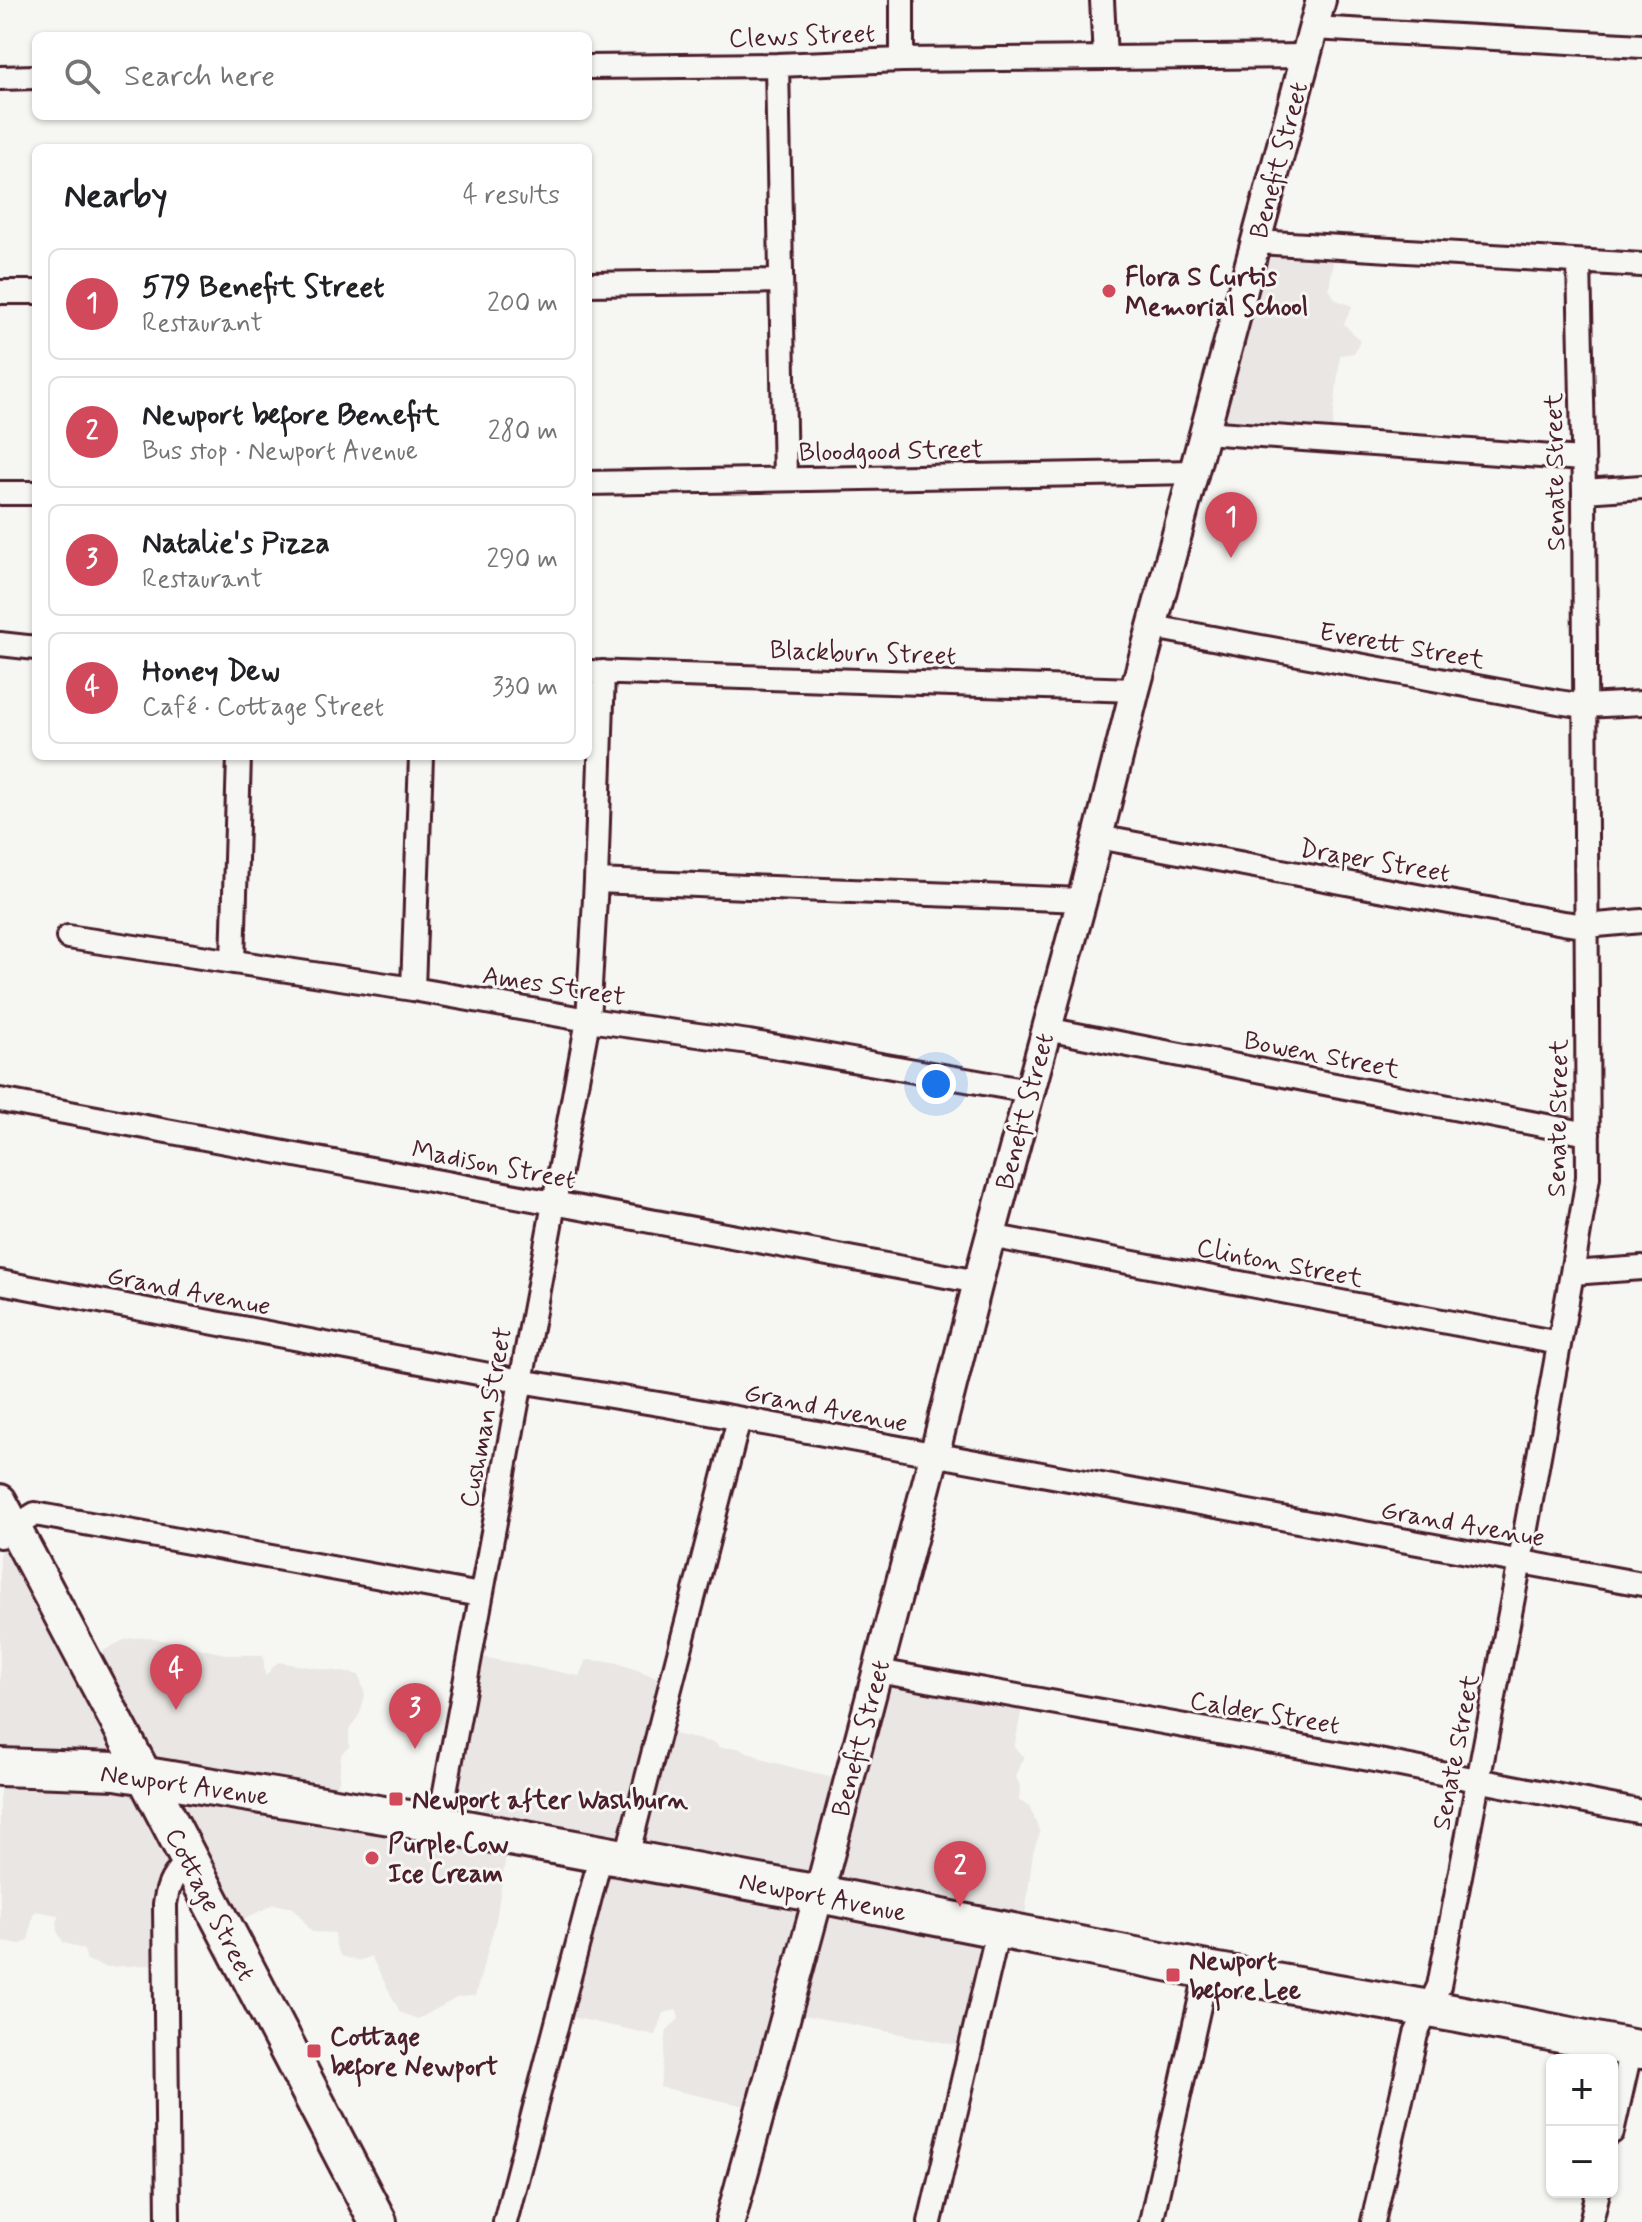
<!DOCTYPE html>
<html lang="en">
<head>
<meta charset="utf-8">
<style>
  :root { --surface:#fff; --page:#f6f6f6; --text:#202124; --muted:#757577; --line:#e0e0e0; --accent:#d1495b }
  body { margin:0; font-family:Mynerve,sans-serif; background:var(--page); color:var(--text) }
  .controls { position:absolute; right:24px; bottom:24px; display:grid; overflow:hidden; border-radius:12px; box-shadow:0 2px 6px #0004 }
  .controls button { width:72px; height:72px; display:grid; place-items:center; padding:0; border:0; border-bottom:2px solid var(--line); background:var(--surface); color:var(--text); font:40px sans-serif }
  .you { position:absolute; left:936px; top:1084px; width:28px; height:28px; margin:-20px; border:6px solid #fff; border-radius:50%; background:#1a73e8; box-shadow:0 0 0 12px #1a73e833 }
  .badge { display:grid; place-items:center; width:52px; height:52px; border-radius:50%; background:var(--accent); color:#fff; font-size:26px; font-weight:700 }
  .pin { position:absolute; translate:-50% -66px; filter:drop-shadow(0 2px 4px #0008) }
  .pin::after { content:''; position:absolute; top:42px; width:28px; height:24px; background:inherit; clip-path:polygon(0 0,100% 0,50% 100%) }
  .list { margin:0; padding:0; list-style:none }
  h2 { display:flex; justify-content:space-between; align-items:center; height:104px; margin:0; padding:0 32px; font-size:34px }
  h2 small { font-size:26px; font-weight:400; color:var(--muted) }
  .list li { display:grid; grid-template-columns:52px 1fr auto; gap:24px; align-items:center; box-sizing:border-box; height:112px; margin:0 16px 16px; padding:0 16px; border:2px solid var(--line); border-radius:12px }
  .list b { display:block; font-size:30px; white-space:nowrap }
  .list p { margin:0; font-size:26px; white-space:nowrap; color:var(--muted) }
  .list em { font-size:26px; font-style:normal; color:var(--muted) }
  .icon { flex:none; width:44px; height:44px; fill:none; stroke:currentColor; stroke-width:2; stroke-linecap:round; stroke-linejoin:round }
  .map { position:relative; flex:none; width:1642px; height:2222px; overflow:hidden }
  .search { position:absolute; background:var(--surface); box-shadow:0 2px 6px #0004; left:32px; top:32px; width:560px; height:88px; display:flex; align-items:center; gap:20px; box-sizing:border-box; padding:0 28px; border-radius:12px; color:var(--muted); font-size:30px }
  .panel { position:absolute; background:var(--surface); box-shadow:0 2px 6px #0004; left:32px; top:144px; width:560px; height:616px; border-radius:12px }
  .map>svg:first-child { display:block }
</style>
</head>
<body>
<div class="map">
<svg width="1642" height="2222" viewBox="0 0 1642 2222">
  <rect width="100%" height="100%" fill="#f6f6f2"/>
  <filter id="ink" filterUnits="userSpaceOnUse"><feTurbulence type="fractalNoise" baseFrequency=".0125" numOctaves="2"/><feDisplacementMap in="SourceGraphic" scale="16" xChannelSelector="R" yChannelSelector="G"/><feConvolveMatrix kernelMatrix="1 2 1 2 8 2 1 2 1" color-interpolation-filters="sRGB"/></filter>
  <g filter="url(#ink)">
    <!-- built -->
    <path fill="#e9e6e3" d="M1257,245L1335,246L1329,289L1336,300L1352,306L1344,324L1360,341L1354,353L1340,355L1331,439L1211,432Z
      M0,1536L91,1657L126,1639L148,1637L229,1655H263L265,1676L278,1662L359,1675L365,1695L360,1713L349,1730V1747L341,1754L339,1781L330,1804L438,1823L477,1656L579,1676L586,1660L614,1662L673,1683L664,1732L715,1743L720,1748H738L768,1761L852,1783L882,1671L1024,1698L1014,1748L1024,1756L1016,1777L1020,1786L1019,1801L1029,1805L1040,1833L1033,1852L1023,1930L1005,1931L972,2048L799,2014L764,2110L660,2087L667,2030L679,2019L677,2010L663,2013L655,2035L562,2015L605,1859L508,1841L496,1920L475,1996L458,1997L418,2019L400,2012L371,1956L359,1961L341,1956L336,1946L335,1933L312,1932L294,1908L274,1904L233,1925L175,1875L168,1964L105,1967L87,1960L84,1950L63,1942L57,1931L58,1915L36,1911L33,1915L28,1941L21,1944L0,1942Z"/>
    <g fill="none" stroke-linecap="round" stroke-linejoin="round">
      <!-- minor casing -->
      <g stroke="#4a1f2b" stroke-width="28">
        <path id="minor" d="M902,0V60
          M1102,0L1105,58
          M1313,28L1642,46
          M777,65L785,479
          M588,67L777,65L902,60L1306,56
          M0,78L36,77
          M1256,242L1642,265
          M588,284L781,281
          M0,292H36
          M1204,432L1582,459
          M588,483L1195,472
          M1584,491L1642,487
          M0,493H36
          M1153,627L1558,702L1585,706L1642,703
          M0,644L36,648
          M589,672L1135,690
          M1098,837L1563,923L1586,926L1642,921
          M596,881L1082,900
          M68,937L413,989L588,1020L749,1042L1029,1091
          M233,962L239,756
          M413,989L421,756
          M1046,1029L1588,1134
          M0,1100L978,1282
          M990,1236L1559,1343
          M1572,1273L1642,1268
          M0,1282L520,1381L665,1405L1642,1584
          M0,1536L35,1514L480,1595
          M878,1671L1369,1759L1642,1812
          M439,1824L588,1020L596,881L603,672
          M626,1860L739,1419
          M1612,2132L1631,2048
          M168,2222L165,1904C168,1884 173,1874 189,1862
          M505,2222L601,1855
          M930,2222L998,1930
          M1151,2222L1207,1970
          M1373,2222L1416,2034L1439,1986L1520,1561L1572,1273L1588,1177L1584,491L1579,262
          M1591,2222L1598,2192"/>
      </g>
      <!-- tertiary casing -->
      <g stroke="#4a1f2b" stroke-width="34">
        <path id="tertiary" d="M730,2222L819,1894L934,1456L978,1282L1082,900L1135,690L1321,0"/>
      </g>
      <!-- secondary casing -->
      <g stroke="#4a1f2b" stroke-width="38">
        <path id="secondary" d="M0,1501L145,1775"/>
      </g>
      <!-- primary casing -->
      <g stroke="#4a1f2b" stroke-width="42">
        <path id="primary" d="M0,1767L116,1771L439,1824L819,1894L1207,1970L1458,2014L1642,2050
          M145,1775L378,2222"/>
      </g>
      <!-- minor -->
      <use href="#minor" stroke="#f6f6f2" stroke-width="22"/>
      <!-- tertiary -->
      <use href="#tertiary" stroke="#f6f6f2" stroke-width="28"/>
      <!-- secondary -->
      <use href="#secondary" stroke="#f6f6f2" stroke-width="32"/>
      <!-- primary -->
      <use href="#primary" stroke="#f6f6f2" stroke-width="36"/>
    </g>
  </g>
  <!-- markers -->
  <g fill="#d1495b" stroke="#f6f6f2" stroke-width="3">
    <circle cx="1109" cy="291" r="8"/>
    <rect x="388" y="1791" width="16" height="16" rx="4"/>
    <circle cx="372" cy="1858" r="8"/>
    <rect x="1165" y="1967" width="16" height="16" rx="4"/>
    <rect x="306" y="2043" width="16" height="16" rx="4"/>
  </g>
  <g text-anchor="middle" stroke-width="6" stroke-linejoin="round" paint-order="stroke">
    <!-- street labels -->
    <g font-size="26" fill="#4a1f2b" stroke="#f6f6f2">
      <text transform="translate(802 35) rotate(-2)" y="9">Clews Street</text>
      <text transform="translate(1278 160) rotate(-75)" y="9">Benefit Street</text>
      <text transform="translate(891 450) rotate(-1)" y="9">Bloodgood Street</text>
      <text transform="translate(1554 472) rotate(-91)" y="9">Senate Street</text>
      <text transform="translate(1402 645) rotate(10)" y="9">Everett Street</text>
      <text transform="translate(863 652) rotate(2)" y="9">Blackburn Street</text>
      <text transform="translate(1375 860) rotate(10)" y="9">Draper Street</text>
      <text transform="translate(554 985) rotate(9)" y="9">Ames Street</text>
      <text transform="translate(1322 1054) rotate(11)" y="9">Bowen Street</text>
      <text transform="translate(1024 1111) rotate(-75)" y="9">Benefit Street</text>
      <text transform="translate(1557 1118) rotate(-89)" y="9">Senate Street</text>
      <text transform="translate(494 1164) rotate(11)" y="9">Madison Street</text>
      <text transform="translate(1280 1262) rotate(11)" y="9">Clinton Street</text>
      <text transform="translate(189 1290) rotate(11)" y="9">Grand Avenue</text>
      <text transform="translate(826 1407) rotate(11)" y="9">Grand Avenue</text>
      <text transform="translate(485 1417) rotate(-79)" y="9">Cushman Street</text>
      <text transform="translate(1463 1523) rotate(10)" y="9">Grand Avenue</text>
      <text transform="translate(1265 1712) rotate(10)" y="9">Calder Street</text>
      <text transform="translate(860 1738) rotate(-75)" y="9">Benefit Street</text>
      <text transform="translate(1455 1752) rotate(-79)" y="9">Senate Street</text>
      <text transform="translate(185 1784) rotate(8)" y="9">Newport Avenue</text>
      <text transform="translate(823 1896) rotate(11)" y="9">Newport Avenue</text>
      <text transform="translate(211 1904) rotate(63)" y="9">Cottage Street</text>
    </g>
    <!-- poi labels -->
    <g font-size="26" font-weight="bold" fill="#4a1f2b" stroke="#f6f6f2" text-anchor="start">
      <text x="1125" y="285">Flora S Curtis<tspan x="1125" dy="30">Memorial School</tspan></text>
      <text x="412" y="1808">Newport after Washburn</text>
      <text x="388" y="1852">Purple Cow<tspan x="388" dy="30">Ice Cream</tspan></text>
      <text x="1189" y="1969">Newport<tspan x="1189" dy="30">before Lee</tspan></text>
      <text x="330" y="2045">Cottage<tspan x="330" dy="30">before Newport</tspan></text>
    </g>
  </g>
</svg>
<div class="controls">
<button>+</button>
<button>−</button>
</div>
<div class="you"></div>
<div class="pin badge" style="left:1231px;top:558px">1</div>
<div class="pin badge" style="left:960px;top:1907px">2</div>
<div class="pin badge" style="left:415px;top:1749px">3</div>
<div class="pin badge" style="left:176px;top:1710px">4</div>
<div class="search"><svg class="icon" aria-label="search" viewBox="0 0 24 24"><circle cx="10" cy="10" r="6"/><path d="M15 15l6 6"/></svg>Search here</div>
<section class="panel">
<h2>Nearby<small>4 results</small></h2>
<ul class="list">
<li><span class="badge">1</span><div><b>579 Benefit Street</b><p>Restaurant</p></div><em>200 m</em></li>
<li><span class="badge">2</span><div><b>Newport before Benefit</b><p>Bus stop · Newport Avenue</p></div><em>280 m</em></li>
<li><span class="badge">3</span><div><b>Natalie's Pizza</b><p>Restaurant</p></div><em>290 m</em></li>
<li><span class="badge">4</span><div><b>Honey Dew</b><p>Café · Cottage Street</p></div><em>330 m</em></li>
</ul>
</section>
</div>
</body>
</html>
